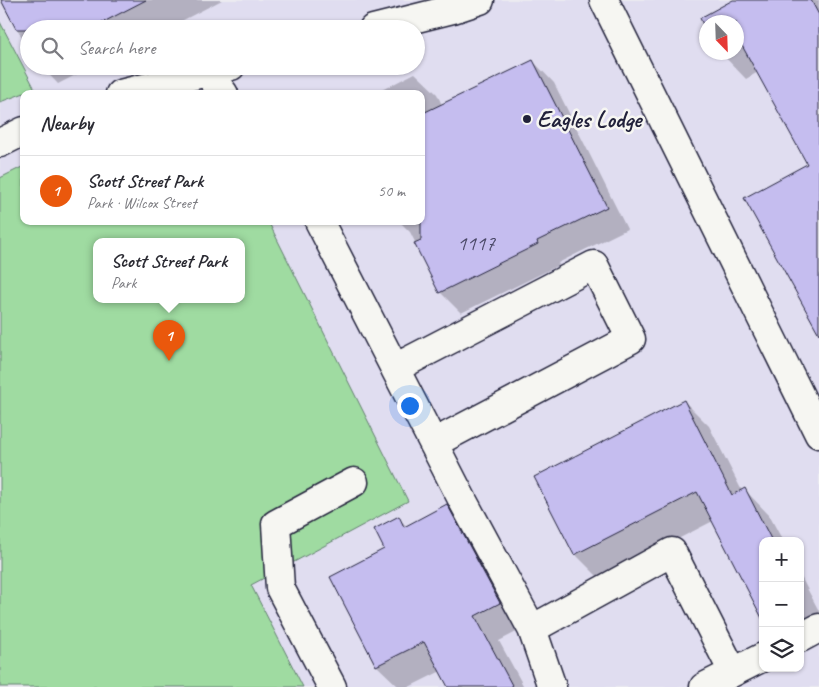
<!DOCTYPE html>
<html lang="en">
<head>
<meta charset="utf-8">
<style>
  :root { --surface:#fff; --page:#f2f2f3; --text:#2b2b33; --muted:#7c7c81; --line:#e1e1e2; --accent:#ea580c }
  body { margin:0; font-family:Caveat,sans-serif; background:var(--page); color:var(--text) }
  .controls { position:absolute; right:15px; bottom:15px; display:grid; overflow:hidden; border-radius:10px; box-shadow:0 1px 4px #0004 }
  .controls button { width:45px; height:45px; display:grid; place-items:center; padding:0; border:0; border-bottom:1px solid var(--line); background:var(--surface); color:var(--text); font:25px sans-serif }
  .compass { position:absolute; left:699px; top:15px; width:45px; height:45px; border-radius:50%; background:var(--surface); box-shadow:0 1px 4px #0004; rotate:157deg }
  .you { position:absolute; left:409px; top:405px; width:18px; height:18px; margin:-12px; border:4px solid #fff; border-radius:50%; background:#1a73e8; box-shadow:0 0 0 8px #1a73e833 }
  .badge { display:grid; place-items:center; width:32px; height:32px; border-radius:50%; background:var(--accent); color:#fff; font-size:16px; font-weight:700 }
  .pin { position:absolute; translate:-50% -41px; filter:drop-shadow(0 1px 2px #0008) }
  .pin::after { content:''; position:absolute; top:26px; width:18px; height:15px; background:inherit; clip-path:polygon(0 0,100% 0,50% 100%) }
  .popup { position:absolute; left:93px; top:238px; width:152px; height:65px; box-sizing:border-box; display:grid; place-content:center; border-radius:10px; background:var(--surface); filter:drop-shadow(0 1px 4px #0005); font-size:16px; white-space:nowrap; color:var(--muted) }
  .popup b { font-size:19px; color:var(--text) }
  .popup::after { content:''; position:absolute; left:50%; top:100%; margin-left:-10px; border:10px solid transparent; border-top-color:var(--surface) }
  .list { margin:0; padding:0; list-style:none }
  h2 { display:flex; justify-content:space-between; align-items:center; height:65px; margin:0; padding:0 20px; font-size:21px }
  h2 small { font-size:16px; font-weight:400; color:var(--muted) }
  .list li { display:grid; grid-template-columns:32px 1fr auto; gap:15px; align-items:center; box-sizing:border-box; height:70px; padding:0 20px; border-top:1px solid var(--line) }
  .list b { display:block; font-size:19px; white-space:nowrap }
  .list p { margin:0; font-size:16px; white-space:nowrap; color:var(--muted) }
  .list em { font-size:16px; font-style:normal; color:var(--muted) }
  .icon { flex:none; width:28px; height:28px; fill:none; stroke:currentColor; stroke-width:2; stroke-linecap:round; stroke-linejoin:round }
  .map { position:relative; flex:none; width:819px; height:687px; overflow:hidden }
  .search { position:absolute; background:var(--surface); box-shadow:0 1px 4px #0004; left:20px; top:20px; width:405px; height:55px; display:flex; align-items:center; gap:12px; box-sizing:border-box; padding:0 18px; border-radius:28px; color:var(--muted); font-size:19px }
  .panel { position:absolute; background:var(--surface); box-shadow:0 1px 4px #0004; left:20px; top:90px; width:405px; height:135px; border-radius:10px }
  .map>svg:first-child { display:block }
</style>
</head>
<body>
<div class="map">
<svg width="819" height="687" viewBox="0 0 819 687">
  <rect width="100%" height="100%" fill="#ecebf1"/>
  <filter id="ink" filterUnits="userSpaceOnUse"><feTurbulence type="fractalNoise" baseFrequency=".02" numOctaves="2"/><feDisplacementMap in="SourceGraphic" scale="10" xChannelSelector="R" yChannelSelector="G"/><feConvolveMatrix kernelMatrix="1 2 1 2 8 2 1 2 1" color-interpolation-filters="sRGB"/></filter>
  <g filter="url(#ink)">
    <!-- built -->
    <path fill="#e0ddf0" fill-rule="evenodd" d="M0,0H819V687H303L251,585L408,501L268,221H421V94H24V166L0,178V102L34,89L0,22ZM706,22H736V52H706ZM29,29H416V66H29ZM763,541H800V668H763Z"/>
    <!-- green -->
    <path fill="#9fdba1" stroke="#607e6e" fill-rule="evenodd" d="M0,22L35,89L0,102Z
      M24,166V221H268L408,501L251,585L303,687H0V178ZM96,242H242V300H96Z"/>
    <!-- shadow -->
    <path fill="#0003" d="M2,0H222L166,29H29V51Z
      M735,0H819V331L809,163L758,72L746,79L720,52H736V22H706V28L701,19Z
      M533,61L554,83L627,229L558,263L559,265L461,313L440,292L410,232L399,221H421V94H374L415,73L437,94L442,105Z
      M41,66H93L58,84Z
      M684,401L709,426L742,491L745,490L769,515L783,541H763L713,521L600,579L575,554Z
      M447,506L472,531L524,628L499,641L524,687H450L441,671L409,687H399L377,666L332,578L386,550L399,518L407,527Z
      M800,575L819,611V617L800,627Z"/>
    <!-- building -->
    <path fill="#c5bdef" stroke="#22223b" d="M1,0H146L90,29H16Z
      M733,0H811L819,15V334L744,198L807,164L740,42L736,44V22H706V31L700,18Z
      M533,60L607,207L537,241L538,244L439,293L414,243L421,240V114Z
      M684,400L732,495L745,488L772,541H763V620L697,492L574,555L534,477Z
      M447,504L500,603L475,616L513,687H448L424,642L376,666L330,577L384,549L374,529L399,516L404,527Z"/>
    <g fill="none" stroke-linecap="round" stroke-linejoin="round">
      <!-- minor casing -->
      <g stroke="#22223b" stroke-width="31">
        <path id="minor" d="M604,0L819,434
          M373,29L453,9L480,0
          M207,72L224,94
          M120,94L231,66
          M0,143L24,131
          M319,221L463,501L532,629L552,687
          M395,368L594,265L631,339L434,443
          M532,629L672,552L733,672
          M800,638L819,628
          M332,687L280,588L276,524L354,482
          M704,687L763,657"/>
      </g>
      <!-- minor -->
      <use href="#minor" stroke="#f6f6f2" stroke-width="28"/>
    </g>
  </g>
  <!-- markers -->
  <circle fill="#22223b" stroke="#f6f6f2" stroke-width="2" cx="527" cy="119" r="5"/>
  <g text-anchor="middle" stroke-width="5" stroke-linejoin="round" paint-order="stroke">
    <!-- number labels -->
    <g font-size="21" fill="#4b4968">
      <text x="476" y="250">1117</text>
    </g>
    <!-- poi labels -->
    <g font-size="24" font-weight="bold" fill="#22223b" stroke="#f6f6f2" text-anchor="start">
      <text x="537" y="127">Eagles Lodge</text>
    </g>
  </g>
</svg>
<div class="controls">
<button>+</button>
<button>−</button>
<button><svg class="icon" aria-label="layers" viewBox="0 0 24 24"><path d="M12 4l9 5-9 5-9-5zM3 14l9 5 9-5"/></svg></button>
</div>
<svg class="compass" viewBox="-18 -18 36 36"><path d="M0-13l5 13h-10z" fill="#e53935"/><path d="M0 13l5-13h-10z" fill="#7c7c81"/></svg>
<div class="you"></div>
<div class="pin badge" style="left:169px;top:361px">1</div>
<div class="popup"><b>Scott Street Park</b>Park</div>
<div class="search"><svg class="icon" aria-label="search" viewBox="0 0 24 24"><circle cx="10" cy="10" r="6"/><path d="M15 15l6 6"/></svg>Search here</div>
<section class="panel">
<h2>Nearby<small></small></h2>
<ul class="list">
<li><span class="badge">1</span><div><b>Scott Street Park</b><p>Park · Wilcox Street</p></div><em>50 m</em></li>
</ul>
</section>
</div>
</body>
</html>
